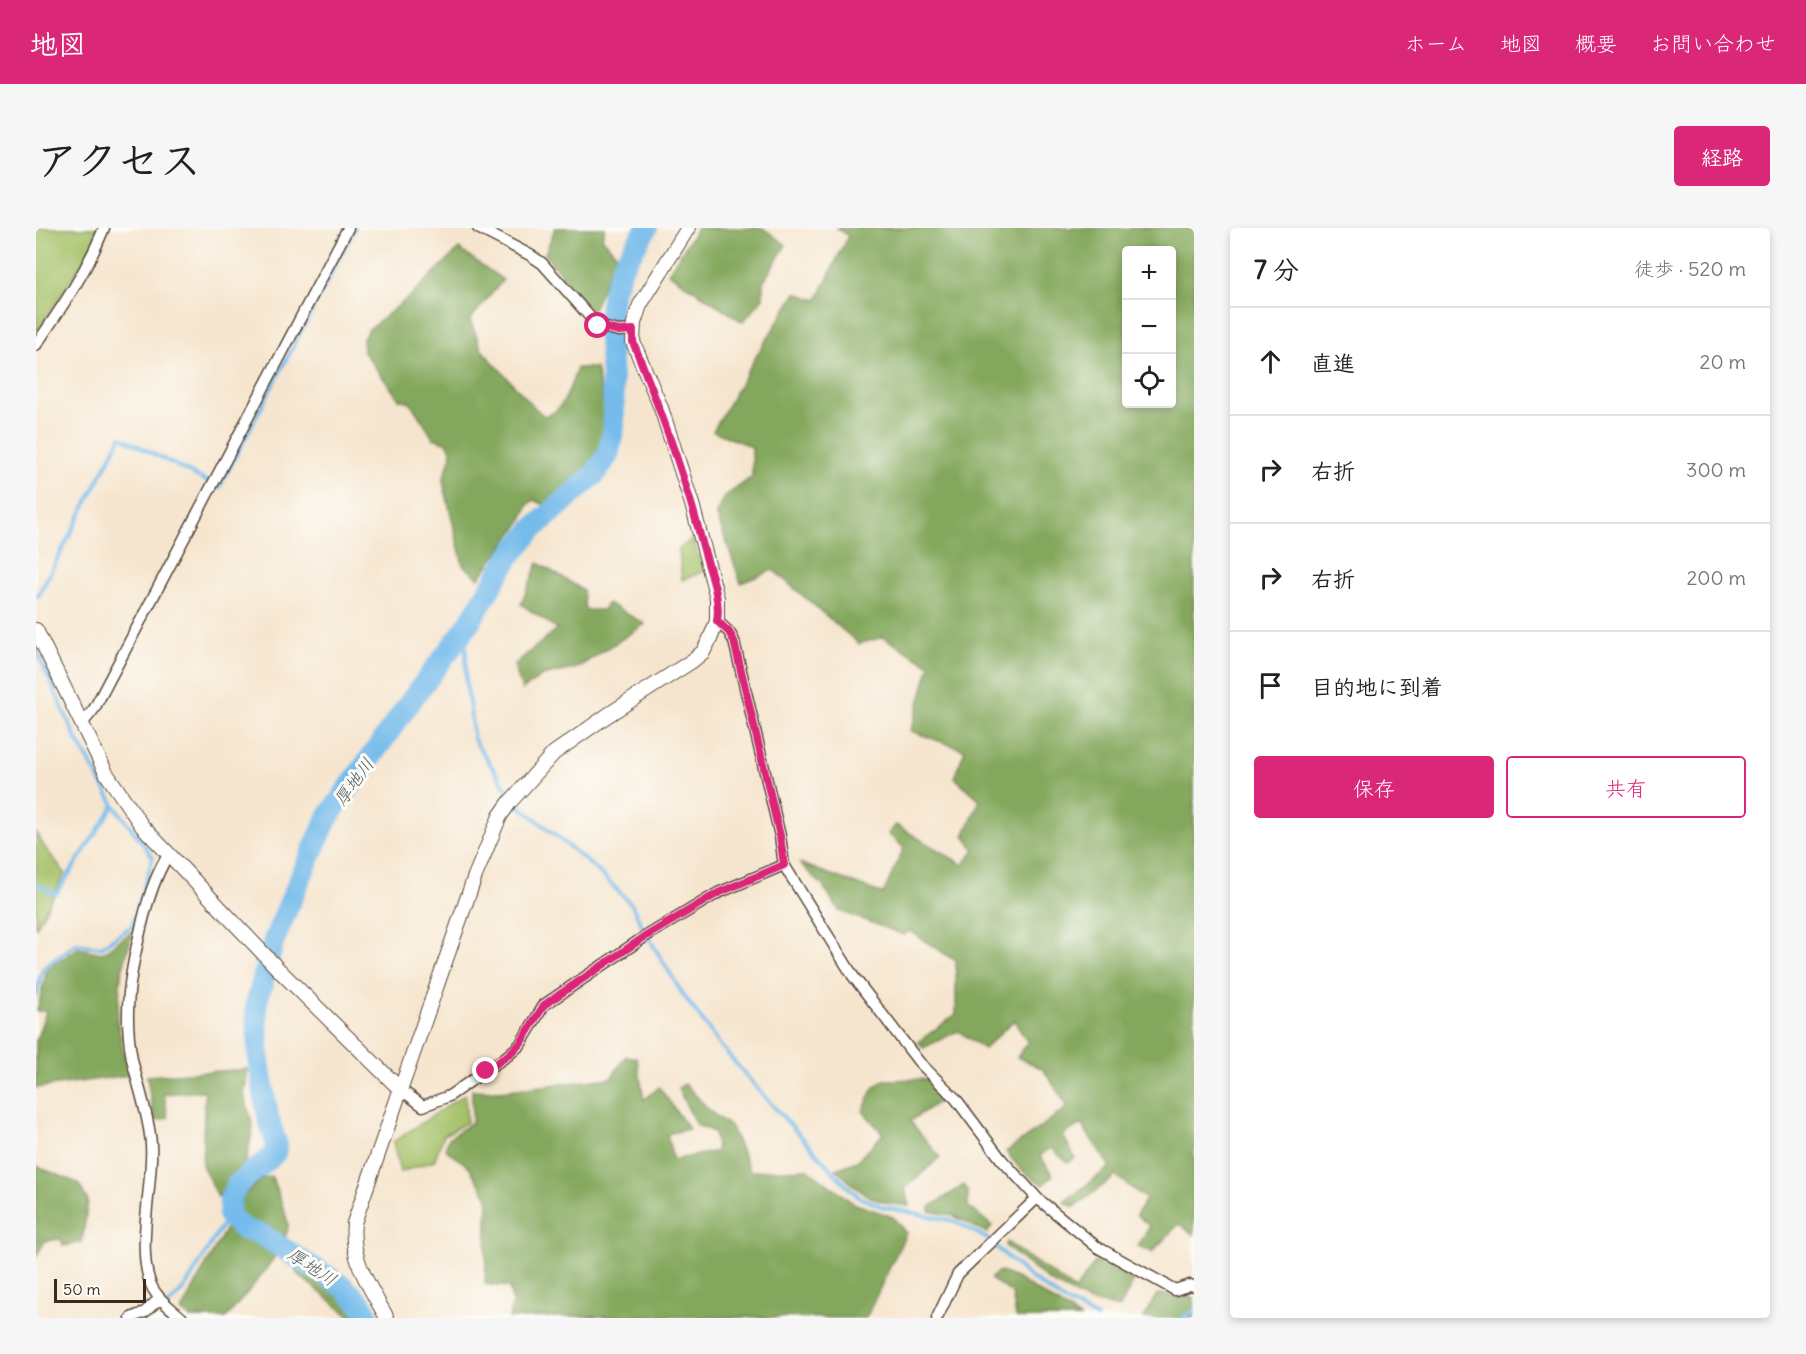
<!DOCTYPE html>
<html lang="ja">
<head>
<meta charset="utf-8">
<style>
  :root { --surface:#fff; --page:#f6f6f6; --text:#222; --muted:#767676; --line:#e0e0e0; --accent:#db2777 }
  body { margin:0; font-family:Delius,"Klee One",sans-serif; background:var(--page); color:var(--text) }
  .controls { position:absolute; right:18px; top:18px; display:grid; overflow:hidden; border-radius:6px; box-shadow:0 3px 9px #0003 }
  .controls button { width:54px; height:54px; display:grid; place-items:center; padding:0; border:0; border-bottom:2px solid var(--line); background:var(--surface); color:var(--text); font:30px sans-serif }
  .scale { position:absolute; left:18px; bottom:15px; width:92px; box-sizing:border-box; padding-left:6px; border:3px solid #3b2a1e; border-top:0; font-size:16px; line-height:21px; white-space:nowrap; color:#3b2a1e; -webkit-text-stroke:4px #fdfcf7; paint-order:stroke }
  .stop { position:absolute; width:18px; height:18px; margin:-14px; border:4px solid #db2777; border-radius:50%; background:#fff }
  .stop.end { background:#db2777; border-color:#fff; box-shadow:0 2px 6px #0008 }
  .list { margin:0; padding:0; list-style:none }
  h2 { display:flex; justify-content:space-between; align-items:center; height:78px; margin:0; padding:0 24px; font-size:26px }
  h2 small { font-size:20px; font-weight:400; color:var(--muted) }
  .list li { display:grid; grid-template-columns:39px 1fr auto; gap:18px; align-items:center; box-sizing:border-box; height:108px; padding:0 24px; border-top:2px solid var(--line) }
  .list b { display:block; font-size:22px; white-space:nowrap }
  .list em { font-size:20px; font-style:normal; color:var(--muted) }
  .actions { display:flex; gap:12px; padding:18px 24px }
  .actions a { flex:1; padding:14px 0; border:2px solid var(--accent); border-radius:6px; text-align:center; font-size:21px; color:var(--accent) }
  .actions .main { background:var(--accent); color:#fff }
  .icon { flex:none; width:33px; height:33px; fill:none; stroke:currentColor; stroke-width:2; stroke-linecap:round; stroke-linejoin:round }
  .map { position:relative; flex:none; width:1158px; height:1090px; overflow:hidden; border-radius:6px }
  header { display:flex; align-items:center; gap:36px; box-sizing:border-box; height:84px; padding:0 30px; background:var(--accent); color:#fff }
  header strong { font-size:28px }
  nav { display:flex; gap:33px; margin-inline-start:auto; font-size:21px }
  .intro { display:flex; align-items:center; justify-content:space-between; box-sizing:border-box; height:144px; padding:0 36px }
  h1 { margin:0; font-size:42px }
  .button { padding:15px 27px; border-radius:6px; background:var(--accent); color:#fff; font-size:21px; font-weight:700 }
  main { display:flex; gap:36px; padding:0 36px }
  aside { flex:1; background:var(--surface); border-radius:6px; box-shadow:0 3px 9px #0003 }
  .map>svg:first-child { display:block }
</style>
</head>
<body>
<header>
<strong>地図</strong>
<nav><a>ホーム</a><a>地図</a><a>概要</a><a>お問い合わせ</a></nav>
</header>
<div class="intro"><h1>アクセス</h1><a class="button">経路</a></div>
<main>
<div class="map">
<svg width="1158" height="1090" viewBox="0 0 1158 1090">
  <rect width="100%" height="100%" fill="#fdfcf7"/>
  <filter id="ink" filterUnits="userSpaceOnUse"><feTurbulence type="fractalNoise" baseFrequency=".0167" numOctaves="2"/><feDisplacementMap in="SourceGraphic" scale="12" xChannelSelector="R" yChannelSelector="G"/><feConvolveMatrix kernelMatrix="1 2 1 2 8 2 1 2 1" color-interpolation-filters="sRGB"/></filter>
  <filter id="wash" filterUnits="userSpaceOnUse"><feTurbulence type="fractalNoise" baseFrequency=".008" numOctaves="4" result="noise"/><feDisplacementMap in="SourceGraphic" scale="24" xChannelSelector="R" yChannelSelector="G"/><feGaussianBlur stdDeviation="1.35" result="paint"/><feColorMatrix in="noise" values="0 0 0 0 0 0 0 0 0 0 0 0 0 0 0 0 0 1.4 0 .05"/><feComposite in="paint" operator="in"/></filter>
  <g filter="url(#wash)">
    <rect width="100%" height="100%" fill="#f6e5ce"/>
    <!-- green -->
    <path fill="#a4c168" stroke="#707643" stroke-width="1.5" d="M0,0H62L53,25L0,105Z
      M656,311L668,343L646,352L643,321Z
      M0,604L9,620L29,645L0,700Z
      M429,866L431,894L408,907L398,933L364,944L357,914Z"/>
    <!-- forest -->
    <path fill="#83a75c" stroke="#5f683d" stroke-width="1.5" fill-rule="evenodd" d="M519,0H569L566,10L581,27L555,85L509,26Z
      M661,0H727L750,17L727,54V70L707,94L632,45Z
      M801,0H1158V1007L1143,996L1116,1024L1102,1018L1114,998L1100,987L1110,971L1080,948L1038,979L1028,974L1074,939L1045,896L1027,907L1039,930L1032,935L1015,920L1004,928L1017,947L1007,957L985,942L970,924L1032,879L1007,841L981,829L992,815L978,792L948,821L922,803L887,820L882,814L920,786V733L874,703L868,707L803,683L787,658L763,635L847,666L868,620L852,606L860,597L927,637L939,622L928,608L944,572L918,549L929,522L875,503L894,437L847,409L823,416L737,342L705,355L680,285L688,269L716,249V219L677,203L719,130L760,65L781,72L812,8ZM1090,22H1136V176H1090Z
      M423,21L467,52L434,92L446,122L498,179L508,188C529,185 534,157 541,140H560C567,178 582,209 555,243C545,255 524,268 511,278L498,272L492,277L485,294L443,350L427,337L407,253L416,224L411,215L397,210L374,174L363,171L327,123V111L332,102L373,69Z
      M502,335L547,362L549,382H567L572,375L609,396L541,440L506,448L486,462L478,437L521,401L485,376Z
      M97,703L85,747L81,793L93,847L0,860V813L10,783H1L11,741L42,720L66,725Z
      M590,828L601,830L608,872L623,859L653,901L631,906L637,932L681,923L678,904L660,897L642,860L649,856L675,884L695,899L714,943L772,941L817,975L857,989L870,1005L830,1090L554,1088L473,1090L477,1076L473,1059L449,1056L452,969L433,939L409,921L413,910L436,894V862L464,863L575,850Z
      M212,841L208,866L217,898L210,936L182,969L166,937L169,863L128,866L132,890L118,893L111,848Z
      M891,851L908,870L874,893L904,929L869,961L874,978C833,974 829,968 800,941L821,933L847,906L827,883L837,860L848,852Z
      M0,938L42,955L52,973L46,1014L27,1018L25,1011L9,1013L0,1029Z
      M236,949C239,960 252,988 252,998C251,1021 206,1071 190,1090H154L145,1083L208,967L227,950Z
      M928,957L932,964V978L956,998L951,1005L918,988L893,983L894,979Z
      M971,1014L1039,1062L1062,1030L1097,1053L1084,1080L1051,1073L1016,1055L969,1018Z
      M260,1038C288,1045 312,1068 329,1090H316L260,1045Z
      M963,1043L982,1051L1044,1090H980L976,1065L954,1051Z
      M1121,1066L1158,1069V1090H1107Z"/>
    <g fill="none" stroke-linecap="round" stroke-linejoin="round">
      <!-- stream -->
      <path stroke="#74bbeb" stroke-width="4" d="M181,259L183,260L319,0
        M2,368L85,209L172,254
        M430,400V453L438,512L475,567
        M0,421L39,508L78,577L20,666L0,656
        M479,574L560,641L596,677L608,702L646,765L684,817L727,867L808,955L823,969L847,979L918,993L950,1010L995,1050L1028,1073L1061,1090
        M0,766L7,740L40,716L65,719L96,698L117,629L78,577
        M112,1090C154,1072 166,1022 193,988
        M1147,1090L1158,1083"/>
      <!-- river -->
      <path stroke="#74bbeb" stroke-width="22" d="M333,1090L326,1077L308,1059L226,1007L207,1001L193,988L194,971L202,956L233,931L239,925L241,918L232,889L223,834L220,777L238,712L262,655L292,589L382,463L430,400L473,329L498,300L559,246L572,227L578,198V179L572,96L577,64L587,37L611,0"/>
    </g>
  </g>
  <g filter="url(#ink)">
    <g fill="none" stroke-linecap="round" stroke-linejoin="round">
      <!-- minor casing -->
      <g stroke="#574638" stroke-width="13">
        <path id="minor" d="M442,0L494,27L506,35L562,98L583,103L597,102
          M0,117C26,79 51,43 68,0
          M681,393L693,404L698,413L744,608L748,637L817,748L883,834L920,871L965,931L1001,970L1061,1019L1139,1062L1154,1057L1158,1058
          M45,497L58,481L312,0
          M132,627C118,650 111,674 105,700C94,746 87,783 96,831C102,859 113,887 115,916C118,955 98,1026 117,1061C124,1073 136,1081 146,1090
          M364,861L387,878L413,868L471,828L484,817L508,777L607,710L682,665L748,637
          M95,1090L109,1084L124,1070
          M901,1090L922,1046L1001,970"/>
      </g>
      <!-- tertiary casing -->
      <g stroke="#574638" stroke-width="16">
        <path id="tertiary" d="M0,402L70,545L106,598L244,743L364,861
          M351,1090C334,1059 314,1032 318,995L439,648L464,588L474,574L518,525L572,487L656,433L667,424L674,411L681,393V370L656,276L625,180L597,114L598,95L604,77L652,0"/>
      </g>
      <!-- minor -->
      <use href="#minor" stroke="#fff" stroke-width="10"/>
      <!-- tertiary -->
      <use href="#tertiary" stroke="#fff" stroke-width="14"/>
    </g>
  </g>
  <g fill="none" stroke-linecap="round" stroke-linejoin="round" filter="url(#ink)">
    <!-- route -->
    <path stroke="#db2777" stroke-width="8" d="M450,843L471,828L484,816L508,777L607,710L682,665L748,637L744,608L698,413L693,404L681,393C685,369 674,345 668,322C650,251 625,182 597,114V102L583,103L562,98"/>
  </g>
  <g text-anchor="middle" stroke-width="6" stroke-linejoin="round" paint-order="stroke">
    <!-- water labels -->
    <g font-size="18" font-style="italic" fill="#4f5d66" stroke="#fdfcf7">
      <text transform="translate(318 554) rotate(-54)" y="6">厚地川</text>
      <text transform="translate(276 1039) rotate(33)" y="6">厚地川</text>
    </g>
  </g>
</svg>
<div class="controls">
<button>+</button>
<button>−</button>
<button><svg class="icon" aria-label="locate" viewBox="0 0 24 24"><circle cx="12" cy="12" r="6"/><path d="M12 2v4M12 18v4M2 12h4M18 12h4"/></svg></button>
</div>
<div class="scale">50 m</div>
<div class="stop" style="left:562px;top:98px"></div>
<div class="stop end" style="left:450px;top:843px"></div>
</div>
<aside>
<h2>7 分<small>徒歩 · 520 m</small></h2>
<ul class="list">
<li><svg class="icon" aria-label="ahead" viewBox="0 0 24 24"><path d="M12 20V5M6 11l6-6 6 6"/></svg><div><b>直進</b></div><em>20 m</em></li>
<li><svg class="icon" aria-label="right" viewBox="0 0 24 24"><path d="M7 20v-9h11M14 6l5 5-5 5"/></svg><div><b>右折</b></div><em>300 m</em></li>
<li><svg class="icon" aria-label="right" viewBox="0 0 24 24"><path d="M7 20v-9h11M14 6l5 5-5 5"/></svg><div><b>右折</b></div><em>200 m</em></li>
<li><svg class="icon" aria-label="arrive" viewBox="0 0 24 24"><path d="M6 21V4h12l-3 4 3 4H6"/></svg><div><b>目的地に到着</b></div></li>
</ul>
<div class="actions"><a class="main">保存</a><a>共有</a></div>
</aside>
</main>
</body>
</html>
